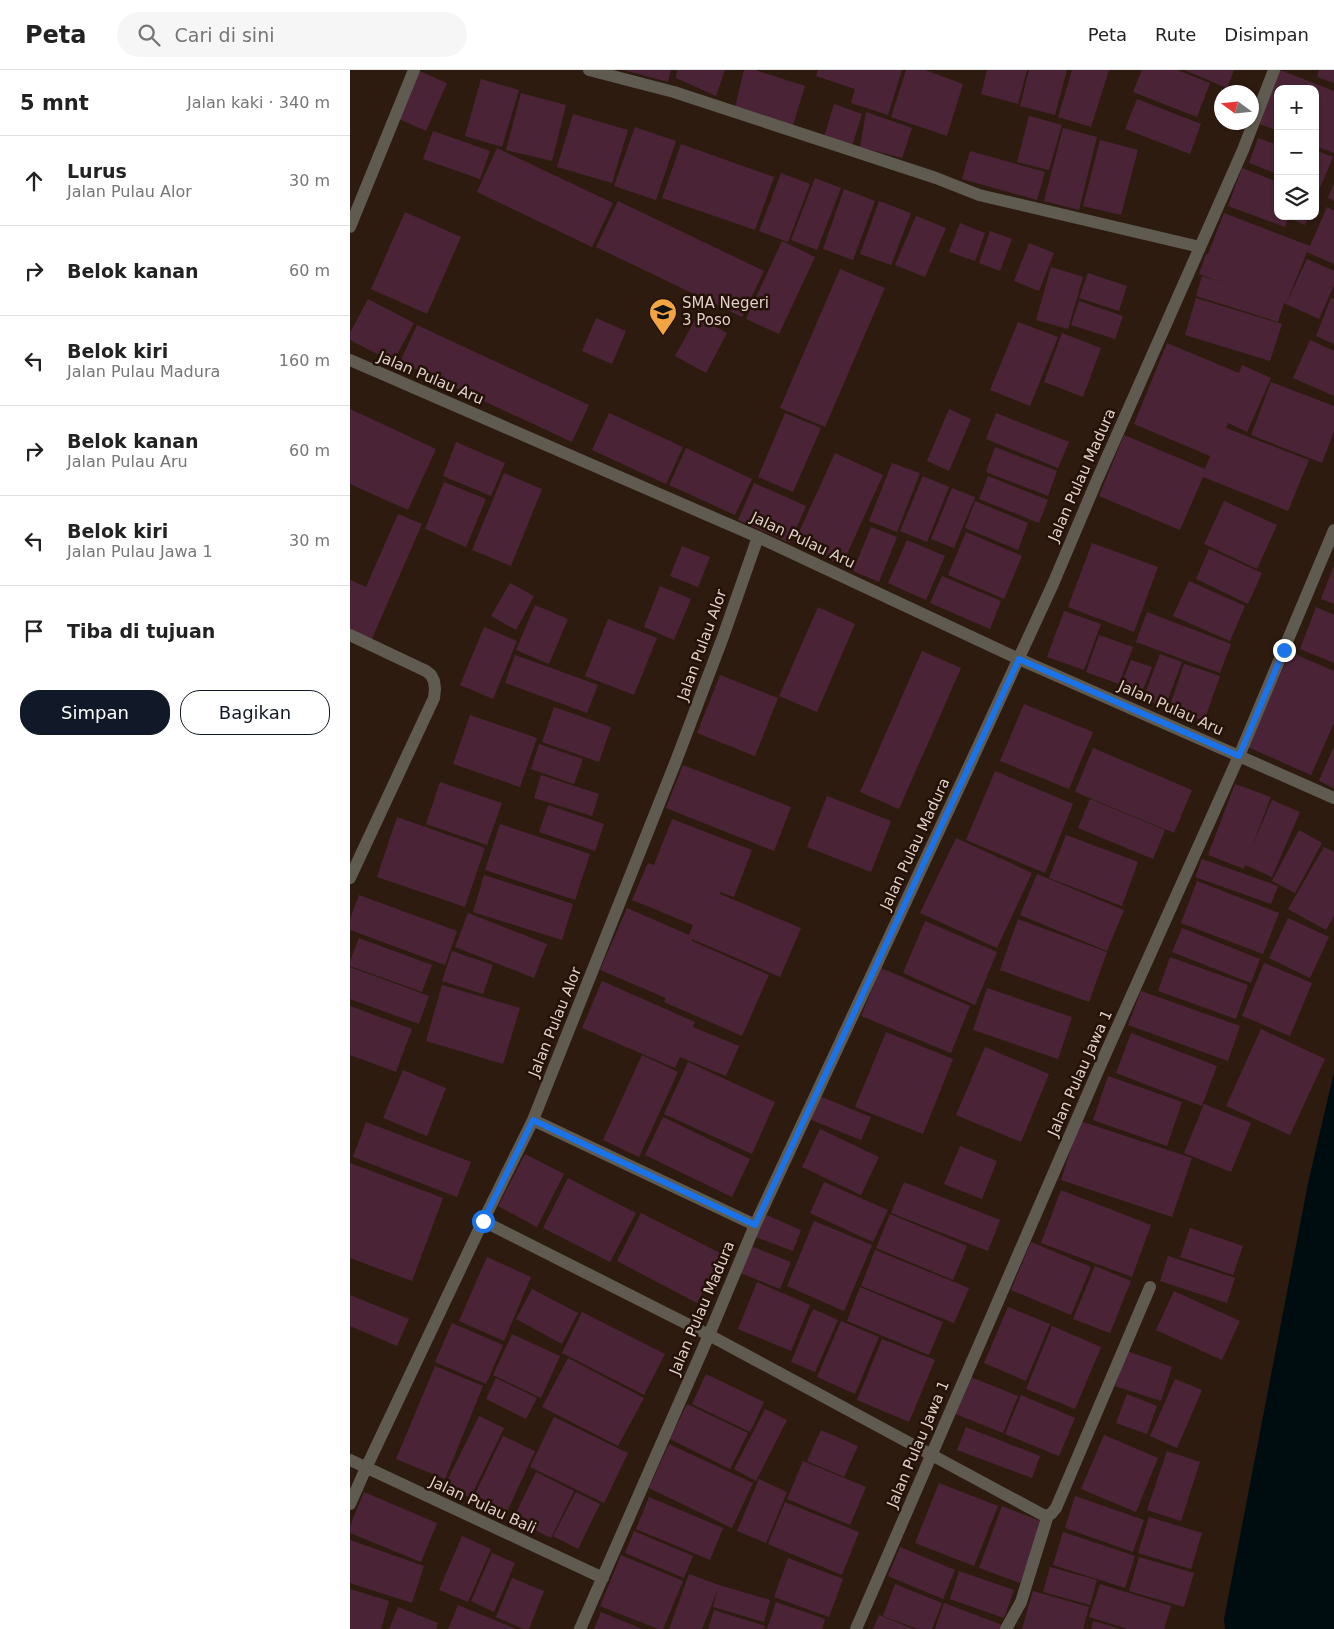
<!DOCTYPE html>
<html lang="id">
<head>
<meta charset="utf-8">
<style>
  :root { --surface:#fff; --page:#f6f6f6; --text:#222; --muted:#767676; --line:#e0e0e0; --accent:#111827 }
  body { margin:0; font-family:"DejaVu Sans",sans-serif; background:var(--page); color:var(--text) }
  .controls { position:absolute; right:15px; top:15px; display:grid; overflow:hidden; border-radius:10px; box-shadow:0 1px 4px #0004 }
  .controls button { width:45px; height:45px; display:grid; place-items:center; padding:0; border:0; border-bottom:1px solid var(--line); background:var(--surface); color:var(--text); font:25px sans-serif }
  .compass { position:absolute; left:864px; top:15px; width:45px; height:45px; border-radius:50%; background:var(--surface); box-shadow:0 1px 4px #0004; rotate:285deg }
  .stop { position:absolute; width:15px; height:15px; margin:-11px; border:4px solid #1a73e8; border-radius:50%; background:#fff }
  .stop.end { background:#1a73e8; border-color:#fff; box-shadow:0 1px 5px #0008 }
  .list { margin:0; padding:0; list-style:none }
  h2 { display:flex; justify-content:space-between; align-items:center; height:65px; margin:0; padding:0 20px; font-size:21px }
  h2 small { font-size:16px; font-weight:400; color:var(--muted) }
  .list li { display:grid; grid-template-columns:32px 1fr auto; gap:15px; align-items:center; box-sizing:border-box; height:90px; padding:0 20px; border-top:1px solid var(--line) }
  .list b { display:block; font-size:19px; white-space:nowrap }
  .list p { margin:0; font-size:16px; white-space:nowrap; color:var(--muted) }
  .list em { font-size:16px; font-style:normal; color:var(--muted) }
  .actions { display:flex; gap:10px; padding:15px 20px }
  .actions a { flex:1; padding:11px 0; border:1px solid var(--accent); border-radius:20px; text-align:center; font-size:18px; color:var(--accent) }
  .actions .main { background:var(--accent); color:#fff }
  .icon { flex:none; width:28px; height:28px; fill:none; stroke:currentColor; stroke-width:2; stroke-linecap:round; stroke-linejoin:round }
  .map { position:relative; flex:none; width:984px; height:1559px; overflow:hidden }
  header { display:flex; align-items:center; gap:30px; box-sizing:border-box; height:70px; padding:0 25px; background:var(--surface); border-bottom:1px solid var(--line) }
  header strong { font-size:24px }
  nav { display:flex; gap:28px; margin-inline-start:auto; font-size:18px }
  .search { width:350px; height:45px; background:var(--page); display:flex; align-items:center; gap:12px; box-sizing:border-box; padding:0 18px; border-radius:28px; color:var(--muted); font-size:19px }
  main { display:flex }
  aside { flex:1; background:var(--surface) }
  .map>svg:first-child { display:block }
</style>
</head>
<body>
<header>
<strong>Peta</strong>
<div class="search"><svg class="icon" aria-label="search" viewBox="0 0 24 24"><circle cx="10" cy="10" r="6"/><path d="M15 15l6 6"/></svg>Cari di sini</div>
<nav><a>Peta</a><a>Rute</a><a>Disimpan</a></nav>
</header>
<main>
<aside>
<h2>5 mnt<small>Jalan kaki · 340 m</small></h2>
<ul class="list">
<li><svg class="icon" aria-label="ahead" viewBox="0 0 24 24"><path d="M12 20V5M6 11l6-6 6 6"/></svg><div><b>Lurus</b><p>Jalan Pulau Alor</p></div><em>30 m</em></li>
<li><svg class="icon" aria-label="right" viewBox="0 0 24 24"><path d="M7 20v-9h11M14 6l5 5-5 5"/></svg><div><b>Belok kanan</b></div><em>60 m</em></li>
<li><svg class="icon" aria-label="left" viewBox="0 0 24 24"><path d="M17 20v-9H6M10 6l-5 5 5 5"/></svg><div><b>Belok kiri</b><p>Jalan Pulau Madura</p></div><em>160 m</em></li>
<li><svg class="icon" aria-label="right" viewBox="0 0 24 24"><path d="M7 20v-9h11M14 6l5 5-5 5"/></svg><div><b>Belok kanan</b><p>Jalan Pulau Aru</p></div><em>60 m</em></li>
<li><svg class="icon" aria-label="left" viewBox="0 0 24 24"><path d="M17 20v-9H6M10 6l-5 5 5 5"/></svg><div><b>Belok kiri</b><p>Jalan Pulau Jawa 1</p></div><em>30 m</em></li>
<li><svg class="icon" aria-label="arrive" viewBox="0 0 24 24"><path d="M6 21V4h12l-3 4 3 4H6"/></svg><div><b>Tiba di tujuan</b></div></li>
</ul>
<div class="actions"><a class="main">Simpan</a><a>Bagikan</a></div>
</aside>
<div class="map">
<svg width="984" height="1559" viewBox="0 0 984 1559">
  <rect width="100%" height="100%" fill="#2e1b10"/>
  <!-- water -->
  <path fill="#000d10" d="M984,1002V1559H875L874,1549L958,1113Z"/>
  <!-- building -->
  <path fill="#4a2436" d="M274,0H321L318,12Z
    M327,0H375L366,26L326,8Z
    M394,0H405L455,16L443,55L385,37Z
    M468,0H552L538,45L501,33L505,19L466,6Z
    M556,0H575L613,14L597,66L541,47Z
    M637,0H677L668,34L631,24Z
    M679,0H717L705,45L670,36Z
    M722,0H759L741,57L708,47Z
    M792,0H827L860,13L847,47L783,22Z
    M834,0H884L877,18Z
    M930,0L984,21V83L965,76V19H928V61L907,53Z
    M969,0H984V13L967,7Z
    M69,1L97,13L76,61L47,48Z
    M131,9L169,20L152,77L115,66Z
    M171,23L216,35L202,91L156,80Z
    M787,29L851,54L840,84L775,59Z
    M484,34L512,44L502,76L474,67Z
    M516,42L562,58L552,88L510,77Z
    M223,44L278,60L262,113L207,97Z
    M679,46L712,55L699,100L667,92Z
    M285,57L326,71L306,130L264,116Z
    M713,58L747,67L729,140L694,131Z
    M83,61L140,81L130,109L73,89Z
    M908,68L928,75V104L899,93Z
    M750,70L788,80L771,145L733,136Z
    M331,74L424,107L405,160L312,128Z
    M147,78L263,133L242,177L127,122Z
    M965,80L983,87L965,130Z
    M620,81L695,102L687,130L612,109Z
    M892,98L928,112V146H959L955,155L938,148L935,157L878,136Z
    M431,103L460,114L438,172L409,161Z
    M465,108L491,118L467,180L441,170Z
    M984,113V131L978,128Z
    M494,119L525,131L503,190L473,179Z
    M268,131L414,201L392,247L246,177Z
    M529,131L561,143L541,195L510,184Z
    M977,137L984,141V194L957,182L936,234L934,233L928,252L846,226L852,206L873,213L849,204L856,184H858L874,143L960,176Z
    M55,142L111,167L77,244L21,219Z
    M566,146L596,158L575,207L545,195Z
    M610,153L635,163L625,191L599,182Z
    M640,161L662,169L650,201L629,193Z
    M432,171L465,187L429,264L396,249Z
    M679,173L704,183L689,221L664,211Z
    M957,189L984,201V215L969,249L936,234Z
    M701,197L733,207L718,259L686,250Z
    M490,199L535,218L475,357L430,338Z
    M738,203L777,216L769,241L729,228Z
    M846,228L932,254L920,291L835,265Z
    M981,228L984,229V274L966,266Z
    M18,229L64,253L43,292L0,270V263Z
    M729,231L773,246L765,269L721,255Z
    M347,246L377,263L356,303L325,286Z
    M246,248L276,261L262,294L232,281Z
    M668,252L708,267L680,336L640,320Z
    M67,255L239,335L222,372L50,292Z
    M712,263L751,278L733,327L694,312Z
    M960,270L984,281V326L943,308Z
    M817,273L889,303L892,295L921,308L897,362L878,353L876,358L959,390L938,441L853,407L830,460L749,426L774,365L855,399L860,386L784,354Z
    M921,312L984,336V361L972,393L901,365Z
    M0,339L86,379L58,440L0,414Z
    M599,339L621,349L599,401L577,391Z
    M259,343L333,377L316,414L242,380Z
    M435,343L471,358L443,422L408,407Z
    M646,343L719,372L708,398L636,369Z
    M106,372L155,393L141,426L93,406Z
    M645,377L707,401L698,426L636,402Z
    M336,378L402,409L385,445L319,415Z
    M485,383L533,405L492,495L444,473Z
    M542,393L570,403L547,462L519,451Z
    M154,403L192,419L161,496L122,480Z
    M573,406L599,417L577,472L550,461Z
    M638,406L698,430L689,453L629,429Z
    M94,412L136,429L116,477L75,459Z
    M404,413L456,436L440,473L388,450Z
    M602,418L625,427L604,478L581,469Z
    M625,431L678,453L668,480L615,458Z
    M874,431L927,455L907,499L854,474Z
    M48,444L72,454L21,571L0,561V510L16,517Z
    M521,457L547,467L529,512L503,501Z
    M616,462L672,486L654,529L598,505Z
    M557,470L595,486L576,530L538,513Z
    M742,473L808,497L784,562L718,537Z
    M332,476L360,487L348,517L320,506Z
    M859,479L912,503L898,534L846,509Z
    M984,495V534L971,529Z
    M592,506L651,531L640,559L580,533Z
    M839,511L895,536L880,571L823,546Z
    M160,513L184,526L166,560L141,546Z
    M310,516L341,529L324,570L294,557Z
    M185,535L218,549L199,594L166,580Z
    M468,537L505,554L467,642L429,626Z
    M966,537L984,545V593L950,579Z
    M714,541L751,554L734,600L697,587Z
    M797,542L881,574L870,603L786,572Z
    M258,549L307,568L284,625L235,606Z
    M134,557L167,571L143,629L110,615Z
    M749,565L783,577L769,614L736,602Z
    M572,581L611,598L549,739L510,722Z
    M940,582L984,601V653L961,705L898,677Z
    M810,584L832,592L815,637L793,629Z
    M165,585L248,615L237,643L155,613Z
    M781,590L802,597L791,625L770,617Z
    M834,594L870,606L854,651L819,638Z
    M370,605L428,628L405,686L347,663Z
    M674,634L743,662L719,719L650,691Z
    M204,637L261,657L249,692L192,672Z
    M120,645L187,668L170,717L103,694Z
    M189,674L233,689L224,714L181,699Z
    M984,676V718L969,711Z
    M743,678L842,720L824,763L725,722Z
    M333,695L441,737L424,781L316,738Z
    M645,701L723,734L695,803L616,770Z
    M191,705L249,724L242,746L184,728Z
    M90,712L152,733L137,775L76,754Z
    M885,714L921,727L901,779L922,730L950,742L922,807L895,795L894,799L858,785Z
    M477,726L541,751L521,802L457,777Z
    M740,729L815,760L803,789L728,758Z
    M198,735L254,754L245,781L189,762Z
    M47,747L135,778L115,837L27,807Z
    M322,749L402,780L384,827L370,822V824L451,858L430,907L342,869V871L419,905L392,966L314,932L316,928L250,900L277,838L339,865L343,855L282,830L298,793L304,795Z
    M150,754L240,784L225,830L135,800Z
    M949,760L972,773L945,823L922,811Z
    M716,765L788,792L772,836L699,808Z
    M606,768L682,803L647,878L570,843Z
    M974,777L984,782V846L976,860L938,839Z
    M852,789L928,816L921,834L845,807Z
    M687,804L774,840L757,881L670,845Z
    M134,805L223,834L212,870L123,842Z
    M847,811L929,843L913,884L831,853Z
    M9,825L107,861L95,895L0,860V849Z
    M118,843L197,874L184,908L105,877Z
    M938,848L979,867L960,908L919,888Z
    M668,849L757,882L739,932L650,900Z
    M575,851L647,882L625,935L553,903Z
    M832,858L910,889L901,913L822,882Z
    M9,868L82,895L72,922L0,896V891Z
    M102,881L143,895L133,924L92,911Z
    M820,887L898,915L886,949L808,921Z
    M914,893L962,913L940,966L892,946Z
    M0,897L79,926L69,954L0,929Z
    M531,898L620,936L601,983L511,946Z
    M252,911L345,952L343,957L389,976L376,1006L330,987L325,998L232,958Z
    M92,915L170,938L153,994L76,971Z
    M637,918L722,947L708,989L623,960Z
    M791,921L890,956L878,991L778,955Z
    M0,936L62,959L46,1002L0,985Z
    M911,959L975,989L940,1065L876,1036Z
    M536,962L603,989L573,1064L505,1037Z
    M781,963L867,996L852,1036L766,1003Z
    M635,977L699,1004L671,1072L606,1045Z
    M292,985L328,1002L289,1087L253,1070Z
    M338,992L425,1032L402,1084L314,1044Z
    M53,1000L96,1018L77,1066L33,1048Z
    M758,1006L832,1032L817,1076L743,1050Z
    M469,1026L521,1047L511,1070L459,1049Z
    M854,1034L901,1053L881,1102L834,1083Z
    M313,1047L400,1089L382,1127L295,1085Z
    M730,1051L842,1088L822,1147L711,1110Z
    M16,1052L121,1092L107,1127L3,1087Z
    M470,1059L529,1087L511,1125L452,1097Z
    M610,1076L647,1091L632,1129L594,1114Z
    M175,1084L214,1104L187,1157L148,1136Z
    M0,1093L93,1128L62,1211L0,1188Z
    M218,1108L286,1143L260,1192L193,1158Z
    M474,1112L538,1140L523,1172L460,1143Z
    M554,1112L650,1150L638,1181L541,1143Z
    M711,1120L801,1155L782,1207L691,1173Z
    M291,1143L372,1184L347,1233L267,1191Z
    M412,1143L451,1160L443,1181L403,1166Z
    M540,1144L617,1176L603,1210L526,1178Z
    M464,1151L522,1175L494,1241L437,1216Z
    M840,1158L893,1176L883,1205L830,1187Z
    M681,1172L741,1197L721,1245L661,1220Z
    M401,1176L441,1192L430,1219L390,1203Z
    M525,1180L619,1218L604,1253L511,1216Z
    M818,1186L885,1208L877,1233L810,1211Z
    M137,1187L181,1207L154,1271L109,1251Z
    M745,1196L781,1211L760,1263L723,1249Z
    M407,1212L460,1235L441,1281L388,1259Z
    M510,1217L593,1252L579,1285L497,1251Z
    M182,1219L228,1243L212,1274L166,1249Z
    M824,1221L890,1251L872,1290L806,1260Z
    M0,1225L59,1249L47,1276L0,1256Z
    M658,1237L700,1254L676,1311L634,1293Z
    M463,1239L488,1250L465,1302L441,1292Z
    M232,1242L315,1284L294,1325L212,1283Z
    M491,1251L529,1267L505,1324L467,1307Z
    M102,1253L153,1275L136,1314L85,1292Z
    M702,1256L751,1277L725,1339L676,1319Z
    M162,1264L210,1286L191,1328L143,1305Z
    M532,1269L585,1290L559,1352L507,1330Z
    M777,1281L822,1297L811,1331L765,1316Z
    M218,1288L294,1328L268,1376L192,1337Z
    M85,1296L133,1316L95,1409L46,1389Z
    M356,1304L414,1332L400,1362L342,1334Z
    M618,1306L668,1326L653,1363L603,1343Z
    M146,1308L187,1328L176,1349L136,1329Z
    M825,1309L852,1320L827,1378L800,1366Z
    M777,1324L807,1336L797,1364L766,1353Z
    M671,1325L725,1348L709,1386L655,1364Z
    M337,1334L398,1363L380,1399L320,1369Z
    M415,1339L437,1350L406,1411L384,1399Z
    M129,1346L154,1358L120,1428L95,1415Z
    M204,1347L278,1383L254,1433L180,1397Z
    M616,1357L690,1386L682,1408L607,1380Z
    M471,1360L508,1376L494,1407L457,1391Z
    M754,1365L808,1388L786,1442L731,1419Z
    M153,1366L185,1381L155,1446L122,1430Z
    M319,1374L403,1413L382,1458L299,1418Z
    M817,1381L850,1392L831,1451L797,1440Z
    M453,1391L516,1417L500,1455L437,1429Z
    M186,1402L224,1421L201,1468L163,1449Z
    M409,1409L437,1422L416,1473L387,1461Z
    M589,1413L648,1436L624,1496L565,1473Z
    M14,1422L87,1453L71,1492L0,1463V1456Z
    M226,1422L250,1434L228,1479L203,1466Z
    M725,1426L794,1450L783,1482L715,1458Z
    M299,1427L373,1458L360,1490L286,1459Z
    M435,1432L509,1462L492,1505L418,1474Z
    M652,1436L693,1452L670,1513L629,1498Z
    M799,1447L852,1463L841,1499L788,1483Z
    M284,1461L343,1486L334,1508L275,1483Z
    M713,1462L785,1486L775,1518L703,1495Z
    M112,1466L141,1479L118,1532L89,1520Z
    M0,1470L74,1496L62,1533L0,1513Z
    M550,1477L605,1500L593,1529L538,1506Z
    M142,1483L165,1493L144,1542L121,1531Z
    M271,1485L333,1511L313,1559H308L250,1536Z
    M789,1487L844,1503L834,1537L779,1521Z
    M438,1488L493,1509L479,1547L424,1527Z
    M700,1497L747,1510L740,1535L693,1522Z
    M609,1501L664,1520L654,1548L600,1529Z
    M339,1504L369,1515L420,1530L414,1552L363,1537L368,1519L352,1559H319Z
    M162,1508L194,1521L179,1559H174L146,1547Z
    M545,1514L592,1533L582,1559H568L533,1546Z
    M750,1514L821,1536L814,1559H778L739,1547Z
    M0,1519L39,1531L31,1559H0Z
    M683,1521L739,1537L733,1559H672Z
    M426,1532L475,1549L472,1559H417Z
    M594,1533L652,1555L651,1559H585Z
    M108,1535L166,1559H98Z
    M48,1537L88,1553L86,1559H39Z
    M364,1540L415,1556L414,1559H358Z
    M251,1542L292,1559H244Z
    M529,1545L564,1559H523Z
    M743,1551L768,1558V1559H741Z"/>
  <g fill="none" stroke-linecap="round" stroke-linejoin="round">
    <!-- minor -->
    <path stroke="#5f5b51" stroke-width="12" d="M239,0L324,22L586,108L629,125L850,177
      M0,157L64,0
      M0,290L408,467L669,589L984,728
      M0,565L76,601L81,605L84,611L85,619L84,628L0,808
      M183,1050L405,1155
      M133,1151L359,1265L695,1446L701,1444L706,1438L800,1217
      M0,1390L253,1508
      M0,1434L16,1398L133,1151L183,1050L326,691L373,567L408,467
      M230,1559L359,1265L405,1155L620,694L703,514L747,410L893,80L924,0
      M506,1559L750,996L889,686L984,460
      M656,1559L671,1532L698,1445"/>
  </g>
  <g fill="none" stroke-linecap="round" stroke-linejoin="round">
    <!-- route -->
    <path stroke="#1a73e8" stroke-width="6" d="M133,1151L183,1050L405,1155L669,589L889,686L934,580"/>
  </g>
  <!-- icons -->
  <defs>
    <g id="school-pin" transform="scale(1.4375)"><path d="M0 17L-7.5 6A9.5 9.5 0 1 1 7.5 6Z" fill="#f3a442" stroke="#241107"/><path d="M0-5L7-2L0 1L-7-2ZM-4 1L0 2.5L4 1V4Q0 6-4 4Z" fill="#111"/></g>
  </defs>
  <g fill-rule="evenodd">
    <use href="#school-pin" x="313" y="242"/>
  </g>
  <g text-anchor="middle" stroke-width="5" stroke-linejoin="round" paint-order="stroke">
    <!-- poi labels -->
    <g font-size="15" fill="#dfd1ca" stroke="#241107" text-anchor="start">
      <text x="332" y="238">SMA Negeri<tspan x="332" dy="17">3 Poso</tspan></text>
    </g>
    <!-- street labels -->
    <g font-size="15" fill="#dfd1ca" stroke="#241107">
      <text transform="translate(81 308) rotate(23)" y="5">Jalan Pulau Aru</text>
      <text transform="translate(732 405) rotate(-66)" y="5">Jalan Pulau Madura</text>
      <text transform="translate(453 470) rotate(25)" y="5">Jalan Pulau Aru</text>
      <text transform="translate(352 575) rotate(-70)" y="5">Jalan Pulau Alor</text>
      <text transform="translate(821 638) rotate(24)" y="5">Jalan Pulau Aru</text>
      <text transform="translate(565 774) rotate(-65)" y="5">Jalan Pulau Madura</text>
      <text transform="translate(205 952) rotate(-68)" y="5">Jalan Pulau Alor</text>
      <text transform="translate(730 1003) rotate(-66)" y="5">Jalan Pulau Jawa 1</text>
      <text transform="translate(352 1238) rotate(-67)" y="5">Jalan Pulau Madura</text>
      <text transform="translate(568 1374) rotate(-67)" y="5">Jalan Pulau Jawa 1</text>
      <text transform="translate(133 1435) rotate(25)" y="5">Jalan Pulau Bali</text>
    </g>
  </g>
</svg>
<div class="controls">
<button>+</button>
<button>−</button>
<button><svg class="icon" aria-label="layers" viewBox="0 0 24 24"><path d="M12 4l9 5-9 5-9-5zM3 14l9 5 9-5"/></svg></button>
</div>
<svg class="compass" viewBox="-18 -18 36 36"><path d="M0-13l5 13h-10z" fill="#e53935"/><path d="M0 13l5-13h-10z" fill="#767676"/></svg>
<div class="stop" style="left:133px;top:1151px"></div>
<div class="stop end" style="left:934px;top:580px"></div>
</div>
</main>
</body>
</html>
